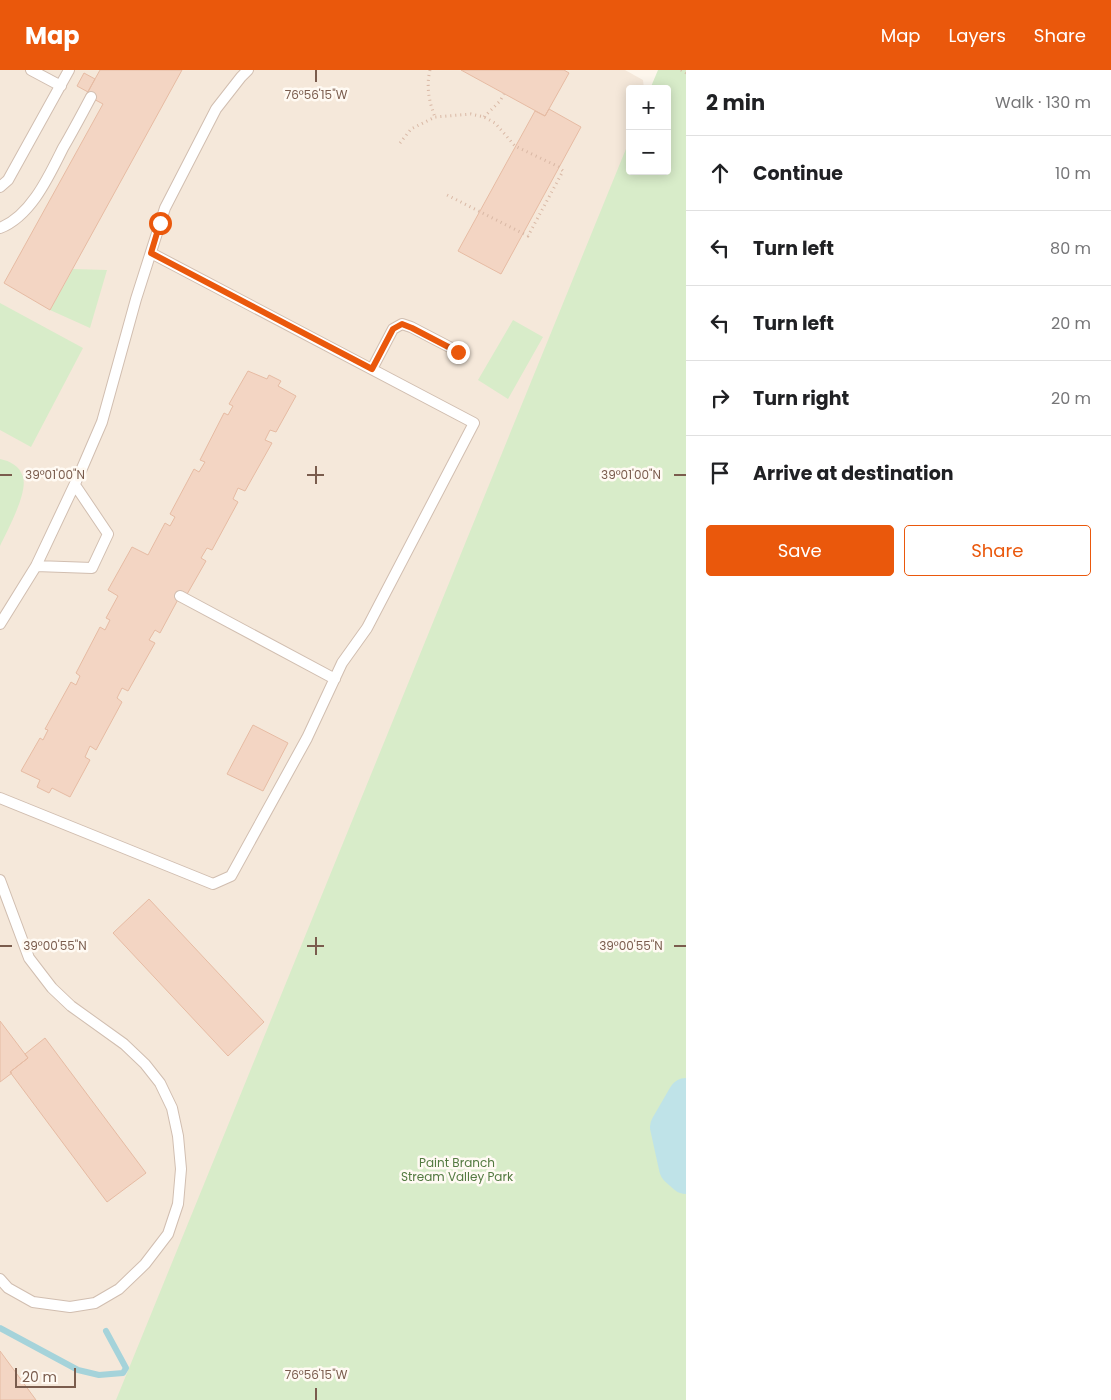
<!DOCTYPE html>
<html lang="en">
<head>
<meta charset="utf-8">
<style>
  :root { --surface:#fff; --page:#f2f2f2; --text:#202124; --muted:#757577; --line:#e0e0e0; --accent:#ea580c }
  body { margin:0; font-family:Poppins,sans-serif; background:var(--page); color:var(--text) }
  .controls { position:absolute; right:15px; top:15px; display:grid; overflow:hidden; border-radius:5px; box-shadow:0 2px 12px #0003 }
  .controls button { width:45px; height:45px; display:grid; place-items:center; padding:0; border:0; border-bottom:1px solid var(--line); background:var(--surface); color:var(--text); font:25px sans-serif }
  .scale { position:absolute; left:15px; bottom:12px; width:61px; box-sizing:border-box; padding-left:5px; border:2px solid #7a5c4d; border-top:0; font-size:14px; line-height:18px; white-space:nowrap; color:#7a5c4d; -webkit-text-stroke:4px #fffaf3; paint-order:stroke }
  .stop { position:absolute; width:15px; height:15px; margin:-11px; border:4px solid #ea580c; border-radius:50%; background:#fff }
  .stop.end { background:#ea580c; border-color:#fff; box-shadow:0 1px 5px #0008 }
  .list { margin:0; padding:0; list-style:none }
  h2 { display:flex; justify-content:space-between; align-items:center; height:65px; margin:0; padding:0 20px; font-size:21px }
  h2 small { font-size:16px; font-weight:400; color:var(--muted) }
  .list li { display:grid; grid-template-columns:32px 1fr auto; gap:15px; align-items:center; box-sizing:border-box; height:75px; padding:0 20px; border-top:1px solid var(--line) }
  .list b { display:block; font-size:19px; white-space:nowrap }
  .list em { font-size:16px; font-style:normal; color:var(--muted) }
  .actions { display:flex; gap:10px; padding:15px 20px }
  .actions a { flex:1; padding:11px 0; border:1px solid var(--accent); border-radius:5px; text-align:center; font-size:18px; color:var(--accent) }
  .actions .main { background:var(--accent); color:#fff }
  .icon { flex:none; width:28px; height:28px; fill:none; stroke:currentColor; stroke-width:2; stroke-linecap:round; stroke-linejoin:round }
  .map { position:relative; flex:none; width:686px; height:1330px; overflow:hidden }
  header { display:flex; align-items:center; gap:30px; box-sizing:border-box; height:70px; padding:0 25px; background:var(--accent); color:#fff }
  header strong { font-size:24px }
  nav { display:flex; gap:28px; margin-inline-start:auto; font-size:18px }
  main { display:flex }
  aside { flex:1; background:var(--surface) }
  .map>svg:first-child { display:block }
</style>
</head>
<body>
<header>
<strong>Map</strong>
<nav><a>Map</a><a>Layers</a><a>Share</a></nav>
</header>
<main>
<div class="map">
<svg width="686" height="1330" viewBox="0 0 686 1330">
  <rect width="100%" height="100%" fill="#fdf6ec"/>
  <!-- residential -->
  <path fill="#f5e8da" d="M0,0H625L643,10L644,19H630V83L121,1330H0Z"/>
  <!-- green -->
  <path fill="#d8ecc9" d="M658,0H686V1330H116L630,69V101H667V19H650Z
    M73,199L107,200L90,258L50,240Z
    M0,233L83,278L31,377L0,360Z
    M513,250L543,267L508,329L478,310Z
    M0,389C10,391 20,396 23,407C28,423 7,461 0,476Z"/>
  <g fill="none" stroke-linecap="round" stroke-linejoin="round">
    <!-- stream -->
    <path stroke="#a5d3da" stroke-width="6" d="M0,1258L78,1300L99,1305L123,1303L126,1298L106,1261"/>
    <!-- river -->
    <path stroke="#bfe3e8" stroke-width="36" d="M686,1026L668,1057L677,1098L686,1106"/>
  </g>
  <!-- building -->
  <path fill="#f3d5c3" stroke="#e6bba3" d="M100,0H182L50,240L4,213L103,34L86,25Z
    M461,0H564L569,3L545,46Z
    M84,3L95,9L88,22L77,16Z
    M549,39L581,57L501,204L458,181L535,41L545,46Z
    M248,301L267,309L269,305L281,311L278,316L296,326L276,362L270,360L265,370L272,373L245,421L238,418L233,429L238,432L212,480L207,478L201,488L206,491L186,526L182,522L160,563L155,560L149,570L155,573L128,621L122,618L117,628L122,632L96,680L90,676L85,687L90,690L70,727L52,718L49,723L37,717L40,710L21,701L40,668L43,670L48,660L45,659L71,612L76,615L80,606L76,603L100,557L105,560L110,550L106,548L118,526L108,520L132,477L148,485L165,453L170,456L175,447L170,444L194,399L199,402L205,392L200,390L224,343L228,345L233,336L229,334Z
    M253,655L288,673L263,721L227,704Z
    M149,829L264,952L228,986L113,863Z
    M0,951L28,988L10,1002L12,1003L0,1012Z
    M45,968L146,1103L107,1132L10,1002L28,988L25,984Z
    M0,1281L36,1330H0Z"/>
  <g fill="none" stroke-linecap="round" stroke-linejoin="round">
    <!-- lane casing -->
    <g stroke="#d1beb0" stroke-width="12">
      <path id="lane" d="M31,0L61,16
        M0,117L8,110L69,0
        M0,158C31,146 49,106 63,78C73,61 82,44 91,27
        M372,299L393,259L402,254L411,257L459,282
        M36,496L92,498L108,464L75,415
        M180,526L335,609
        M0,554L36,496L80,403L102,352L136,229L165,138L216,39L241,7L248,0
        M0,728L213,814L231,806L307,668L342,593L367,558L474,353L151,183
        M0,810L29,888L52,918L71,936L124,974L145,994L160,1013L172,1038L178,1066L181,1099L178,1134L168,1164L145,1194L119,1219L95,1233L70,1237L33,1232L8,1218L0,1209"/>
    </g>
    <!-- path -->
    <path stroke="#d9b8a5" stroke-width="3" stroke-dasharray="1 4" stroke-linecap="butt" d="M430,0C426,16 429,32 435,47
      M681,0L686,3
      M484,47L500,31L504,24
      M400,73L411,59L435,47L471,44L484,47L495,53L515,76L559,97L563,101L528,166L447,125"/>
    <!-- lane -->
    <use href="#lane" stroke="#fff" stroke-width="10"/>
  </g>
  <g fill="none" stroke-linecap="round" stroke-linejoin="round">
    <!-- route -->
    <path stroke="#ea580c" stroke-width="6" d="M160,153L151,183L372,299L393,259L402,254L412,258L458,282"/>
  </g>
  <!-- ticks -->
  <path fill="none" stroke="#7a5c4d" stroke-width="2" d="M316,0V12M316,396V414M0,405H12M307,405H324M674,405H686M316,867V885M0,876H12M307,876H324M674,876H686M316,1318V1330"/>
  <g text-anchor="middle" stroke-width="5" stroke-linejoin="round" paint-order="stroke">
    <!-- park labels -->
    <g font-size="12" fill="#537a41" stroke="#fffaf3">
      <text x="457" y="1097">Paint Branch<tspan x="457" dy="14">Stream Valley Park</tspan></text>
    </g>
  </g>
  <g font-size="12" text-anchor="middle" fill="#7a5c4d" stroke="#fffaf3" stroke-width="5" stroke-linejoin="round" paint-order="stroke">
    <text x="316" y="29">76°56'15"W</text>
    <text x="55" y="409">39°01'00"N</text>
    <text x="631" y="409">39°01'00"N</text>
    <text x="55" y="880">39°00'55"N</text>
    <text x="631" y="880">39°00'55"N</text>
    <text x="316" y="1309">76°56'15"W</text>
  </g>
</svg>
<div class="controls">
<button>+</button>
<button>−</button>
</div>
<div class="scale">20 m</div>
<div class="stop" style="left:160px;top:153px"></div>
<div class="stop end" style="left:458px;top:282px"></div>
</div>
<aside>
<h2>2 min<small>Walk · 130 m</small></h2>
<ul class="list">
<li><svg class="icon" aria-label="ahead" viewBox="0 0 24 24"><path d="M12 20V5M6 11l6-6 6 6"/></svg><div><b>Continue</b></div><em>10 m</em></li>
<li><svg class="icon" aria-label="left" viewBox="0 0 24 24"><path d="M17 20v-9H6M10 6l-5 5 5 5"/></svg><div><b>Turn left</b></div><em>80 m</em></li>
<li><svg class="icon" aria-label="left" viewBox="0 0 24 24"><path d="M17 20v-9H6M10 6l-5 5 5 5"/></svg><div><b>Turn left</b></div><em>20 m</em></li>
<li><svg class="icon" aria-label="right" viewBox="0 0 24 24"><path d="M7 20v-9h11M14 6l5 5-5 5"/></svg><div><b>Turn right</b></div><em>20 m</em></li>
<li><svg class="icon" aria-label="arrive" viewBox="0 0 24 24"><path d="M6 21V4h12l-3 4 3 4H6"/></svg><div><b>Arrive at destination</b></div></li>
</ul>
<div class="actions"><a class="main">Save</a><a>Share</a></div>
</aside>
</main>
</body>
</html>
